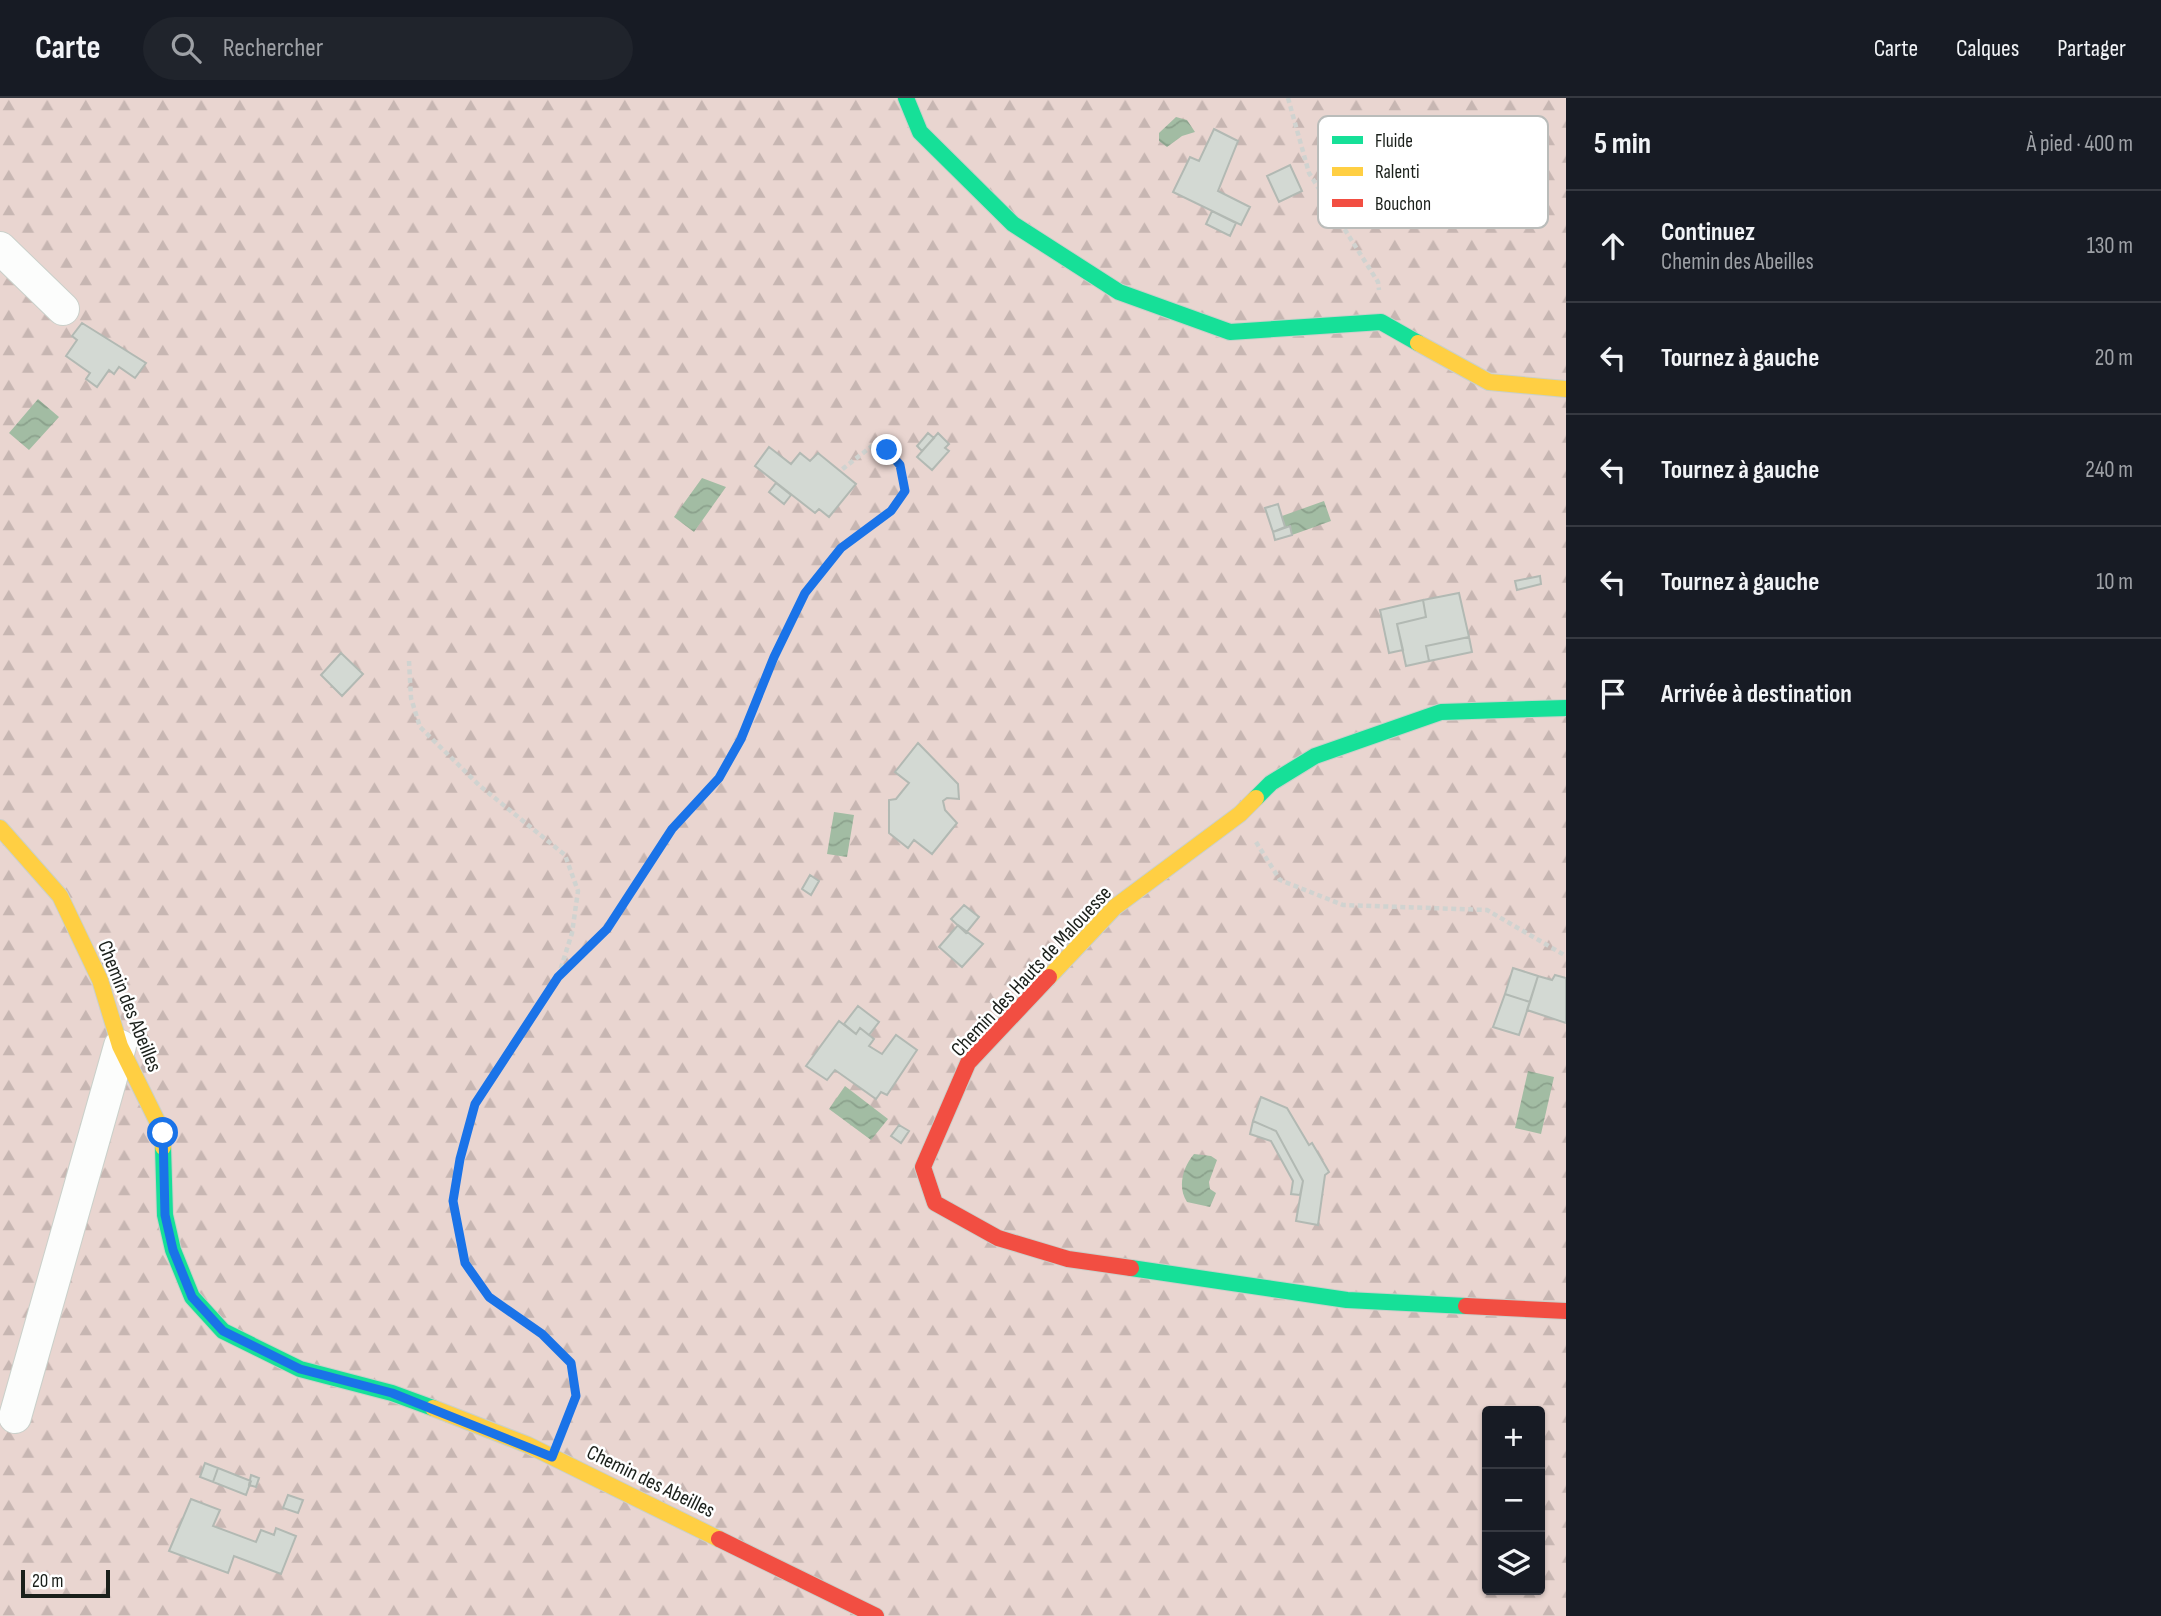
<!DOCTYPE html>
<html lang="fr">
<head>
<meta charset="utf-8">
<style>
  :root { --surface:#171b24; --page:#20242c; --text:#f1f3f6; --muted:#9ea1a6; --line:#363941 }
  body { margin:0; font-family:"Sofia Sans Condensed",sans-serif; background:var(--page); color:var(--text) }
  .controls { position:absolute; right:21px; bottom:21px; display:grid; overflow:hidden; border-radius:7px; box-shadow:0 2px 5px #0004 }
  .controls button { width:63px; height:63px; display:grid; place-items:center; padding:0; border:0; border-bottom:2px solid var(--line); background:var(--surface); color:var(--text); font:35px sans-serif }
  .scale { position:absolute; left:21px; bottom:18px; width:89px; box-sizing:border-box; padding-left:7px; border:4px solid #1a1f1a; border-top:0; font-size:19px; line-height:24px; white-space:nowrap; color:#1a1f1a; -webkit-text-stroke:5px #fff; paint-order:stroke }
  .stop { position:absolute; width:21px; height:21px; margin:-16px; border:5px solid #1a73e8; border-radius:50%; background:#fff }
  .stop.end { background:#1a73e8; border-color:#fff; box-shadow:0 2px 7px #0008 }
  .list { margin:0; padding:0; list-style:none }
  h2 { display:flex; justify-content:space-between; align-items:center; height:91px; margin:0; padding:0 28px; font-size:30px }
  h2 small { font-size:23px; font-weight:400; color:var(--muted) }
  .list li { display:grid; grid-template-columns:46px 1fr auto; gap:21px; align-items:center; box-sizing:border-box; height:112px; padding:0 28px; border-top:2px solid var(--line) }
  .list b { display:block; font-size:26px; white-space:nowrap }
  .list p { margin:0; font-size:23px; white-space:nowrap; color:var(--muted) }
  .list em { font-size:23px; font-style:normal; color:var(--muted) }
  .icon { flex:none; width:38px; height:38px; fill:none; stroke:currentColor; stroke-width:2; stroke-linecap:round; stroke-linejoin:round }
  .map { position:relative; flex:none; width:1566px; height:1518px; overflow:hidden }
  header { display:flex; align-items:center; gap:42px; box-sizing:border-box; height:98px; padding:0 35px; background:var(--surface); border-bottom:2px solid var(--line) }
  header strong { font-size:33px }
  nav { display:flex; gap:38px; margin-inline-start:auto; font-size:24px }
  .search { width:490px; height:63px; background:var(--page); display:flex; align-items:center; gap:18px; box-sizing:border-box; padding:0 24px; border-radius:38px; color:var(--muted); font-size:26px }
  main { display:flex }
  aside { flex:1; background:var(--surface) }
  .map>svg:first-child { display:block }
</style>
</head>
<body>
<header>
<strong>Carte</strong>
<div class="search"><svg class="icon" aria-label="search" viewBox="0 0 24 24"><circle cx="10" cy="10" r="6"/><path d="M15 15l6 6"/></svg>Rechercher</div>
<nav><a>Carte</a><a>Calques</a><a>Partager</a></nav>
</header>
<main>
<div class="map">
<svg width="1566" height="1518" viewBox="0 0 1566 1518">
  <defs>
    <pattern id="forest-firs" width="22" height="20" patternUnits="userSpaceOnUse" patternTransform="scale(1.75)"><rect width="22" height="20" fill="#e9d5d0"/><path d="M5 1l3.5 6h-7zM16 11l3.5 6h-7z" fill="#c7b6b2"/></pattern>
    <pattern id="water-waves" width="16" height="10" patternUnits="userSpaceOnUse" patternTransform="scale(1.75)"><rect width="16" height="10" fill="#a2bca3"/><path d="M0 5q4-4 8 0t8 0" fill="none" stroke="#8ba18c"/></pattern>
  </defs>
  <rect width="100%" height="100%" fill="#ecf4ec"/>
  <!-- forest -->
  <path fill="url(#forest-firs)" fill-rule="evenodd" d="M0,0H1566V1518H0ZM1487,1313H1540V1492H1487Z"/>
  <!-- water -->
  <path fill="url(#water-waves)" d="M1176,19L1187,22L1195,34L1182,38L1167,49L1159,43V35Z
    M38,301L59,319L29,352L9,335Z
    M702,380L726,389L694,434L674,419Z
    M1324,403L1331,423L1292,437L1290,429H1285L1282,418Z
    M834,714L854,717L847,759L827,756Z
    M1528,973L1554,979L1541,1036L1515,1030Z
    M845,988L888,1021L871,1042L829,1011Z
    M1194,1056L1211,1058L1217,1062L1209,1084L1210,1091L1216,1095L1210,1109L1187,1104C1177,1089 1183,1069 1194,1056Z"/>
  <!-- building -->
  <path fill="#d3d9d3" stroke="#b2b9b3" stroke-width="2" d="M1214,31L1238,43L1218,93L1250,109L1241,127L1173,94L1190,59L1199,63Z
    M1290,67L1302,93L1279,104L1267,78Z
    M1212,113L1236,125L1230,138L1206,126Z
    M82,225L146,265L135,280L119,269L114,276L109,272L97,289L86,281L90,275L66,258L77,242L72,238Z
    M928,335L934,340L922,353L917,348Z
    M938,335L949,346L945,350L949,353L932,372L917,359Z
    M769,349L791,366L800,355L810,363L818,355L856,386L829,419L819,411L815,415L755,368Z
    M776,385L791,397L784,406L769,394Z
    M1278,406L1285,429L1273,434L1265,410Z
    M1290,428L1292,437L1275,442L1273,434Z
    M1540,478L1541,486L1517,492L1515,483Z
    M1459,495L1469,539L1426,548L1429,563L1406,568L1397,526L1426,519L1423,502Z
    M1423,502L1426,519L1397,526L1403,552L1389,555L1380,512Z
    M1469,539L1472,554L1429,563L1426,548Z
    M341,555L363,576L342,598L321,577Z
    M918,645L958,686L959,701L947,700L943,703L945,712L957,725L932,756L914,742L908,750L889,735V702L896,701L909,685L895,674Z
    M810,777L819,783L811,797L802,791Z
    M964,807L979,819L966,835L951,821Z
    M958,827L983,846L962,869L939,849Z
    M1513,870L1538,878L1530,904L1505,896Z
    M1555,877L1566,880V925L1527,912L1538,878L1552,882Z
    M1505,896L1530,904L1519,937L1493,929Z
    M858,908L879,924L869,937L860,930L856,936L844,926Z
    M839,923L856,936L860,930L869,937L874,941L869,948L882,956L896,937L917,952L887,997L881,994L876,1001L835,972L827,982L806,968Z
    M1261,999L1287,1010L1309,1047L1312,1045L1329,1074L1325,1077L1318,1127L1296,1123L1303,1083L1276,1033L1253,1023Z
    M1253,1023L1276,1033L1303,1083L1300,1097L1291,1096L1293,1083L1271,1043L1250,1036Z
    M899,1027L909,1033L901,1045L891,1038Z
    M205,1365L218,1370L213,1384L200,1379Z
    M218,1370L251,1383L246,1397L213,1384Z
    M251,1377L259,1380L256,1389L249,1387Z
    M288,1397L303,1402L298,1415L283,1410Z
    M191,1401L220,1412L213,1428L256,1444L261,1432L274,1437L276,1430L296,1438L281,1476L234,1458L228,1475L169,1453Z"/>
  <g fill="none" stroke-linecap="round" stroke-linejoin="round">
    <!-- street casing -->
    <g stroke="#cad0ca" stroke-width="34">
      <path id="street" d="M0,150L63,211
        M15,1319L120,948"/>
    </g>
    <!-- fast casing -->
    <g stroke="#cad0ca" stroke-width="18">
      <path id="fast" d="M906,0L920,34L1013,126L1119,194L1230,234L1381,224L1418,245
        M1256,700L1271,685L1315,658L1441,614L1566,610
        M163,1049L165,1117L173,1152L192,1199L223,1233L300,1271L392,1295L433,1310
        M1131,1170L1347,1202L1466,1208"/>
    </g>
    <!-- slow casing -->
    <g stroke="#cad0ca" stroke-width="18">
      <path id="slow" d="M1418,245L1489,284L1566,291
        M0,730L60,798L100,882L120,948L163,1035V1049
        M1049,879L1115,809L1240,716L1256,700
        M433,1310L528,1347L719,1441"/>
    </g>
    <!-- jam casing -->
    <g stroke="#cad0ca" stroke-width="18">
      <path id="jam" d="M1049,879L968,965L923,1069L935,1105L998,1140L1068,1161L1131,1170
        M1466,1208L1566,1213
        M719,1441L876,1518"/>
    </g>
    <!-- path -->
    <path stroke="#d0d3d0" stroke-width="4.5" stroke-dasharray="5 3.5" stroke-linecap="butt" d="M1288,0L1309,75L1378,184L1379,192
      M409,563L411,600L420,629L480,688L565,757L578,793L572,835L558,879L475,1006L460,1061L453,1103L465,1165L490,1199L542,1236L571,1265L576,1298L564,1328
      M1256,744L1280,782L1343,807L1487,812L1566,858
      M559,878L607,831L672,731L719,680L741,641L774,559L805,495L841,451L891,413L905,393C901,370 897,354 872,348L840,373"/>
    <!-- street -->
    <use href="#street" stroke="#fcfdfc" stroke-width="32"/>
    <!-- fast -->
    <use href="#fast" stroke="#16e098" stroke-width="16"/>
    <!-- slow -->
    <use href="#slow" stroke="#ffcf43" stroke-width="16"/>
    <!-- jam -->
    <use href="#jam" stroke="#f24e42" stroke-width="16"/>
  </g>
  <g fill="none" stroke-linecap="round" stroke-linejoin="round">
    <!-- route -->
    <path stroke="#1a73e8" stroke-width="9" d="M163,1035L165,1117L173,1152L192,1199L223,1233L300,1271L392,1295L552,1359L576,1298L571,1265L542,1236L489,1199L465,1165L453,1103L460,1061L475,1006L558,879L607,831L672,731L719,680L741,641L774,559L805,495L841,450L891,413L905,393L900,367L887,352"/>
  </g>
  <g text-anchor="middle" stroke-width="5" stroke-linejoin="round" paint-order="stroke">
    <!-- street labels -->
    <g font-size="21" fill="#1a1f1a" stroke="#fff">
      <text transform="translate(1031 873) rotate(-47)" y="7">Chemin des Hauts de Malouesse</text>
      <text transform="translate(130 908) rotate(68)" y="7">Chemin des Abeilles</text>
      <text transform="translate(651 1383) rotate(26)" y="7">Chemin des Abeilles</text>
    </g>
  </g>
  <!-- legend -->
  <rect x="1318" y="18" width="230" height="112" rx="10" fill="#fff" stroke="#babcba" stroke-width="2"/>
  <rect x="1332" y="38" width="31" height="8" fill="#16e098"/>
  <rect x="1332" y="69" width="31" height="9" fill="#ffcf43"/>
  <rect x="1332" y="101" width="31" height="8" fill="#f24e42"/>
  <g font-size="19" fill="#1a1f1a">
    <text x="1375" y="49">Fluide</text>
    <text x="1375" y="80">Ralenti</text>
    <text x="1375" y="112">Bouchon</text>
  </g>
</svg>
<div class="controls">
<button>+</button>
<button>−</button>
<button><svg class="icon" aria-label="layers" viewBox="0 0 24 24"><path d="M12 4l9 5-9 5-9-5zM3 14l9 5 9-5"/></svg></button>
</div>
<div class="scale">20 m</div>
<div class="stop" style="left:163px;top:1035px"></div>
<div class="stop end" style="left:887px;top:352px"></div>
</div>
<aside>
<h2>5 min<small>À pied · 400 m</small></h2>
<ul class="list">
<li><svg class="icon" aria-label="ahead" viewBox="0 0 24 24"><path d="M12 20V5M6 11l6-6 6 6"/></svg><div><b>Continuez</b><p>Chemin des Abeilles</p></div><em>130 m</em></li>
<li><svg class="icon" aria-label="left" viewBox="0 0 24 24"><path d="M17 20v-9H6M10 6l-5 5 5 5"/></svg><div><b>Tournez à gauche</b></div><em>20 m</em></li>
<li><svg class="icon" aria-label="left" viewBox="0 0 24 24"><path d="M17 20v-9H6M10 6l-5 5 5 5"/></svg><div><b>Tournez à gauche</b></div><em>240 m</em></li>
<li><svg class="icon" aria-label="left" viewBox="0 0 24 24"><path d="M17 20v-9H6M10 6l-5 5 5 5"/></svg><div><b>Tournez à gauche</b></div><em>10 m</em></li>
<li><svg class="icon" aria-label="arrive" viewBox="0 0 24 24"><path d="M6 21V4h12l-3 4 3 4H6"/></svg><div><b>Arrivée à destination</b></div></li>
</ul>
</aside>
</main>
</body>
</html>
